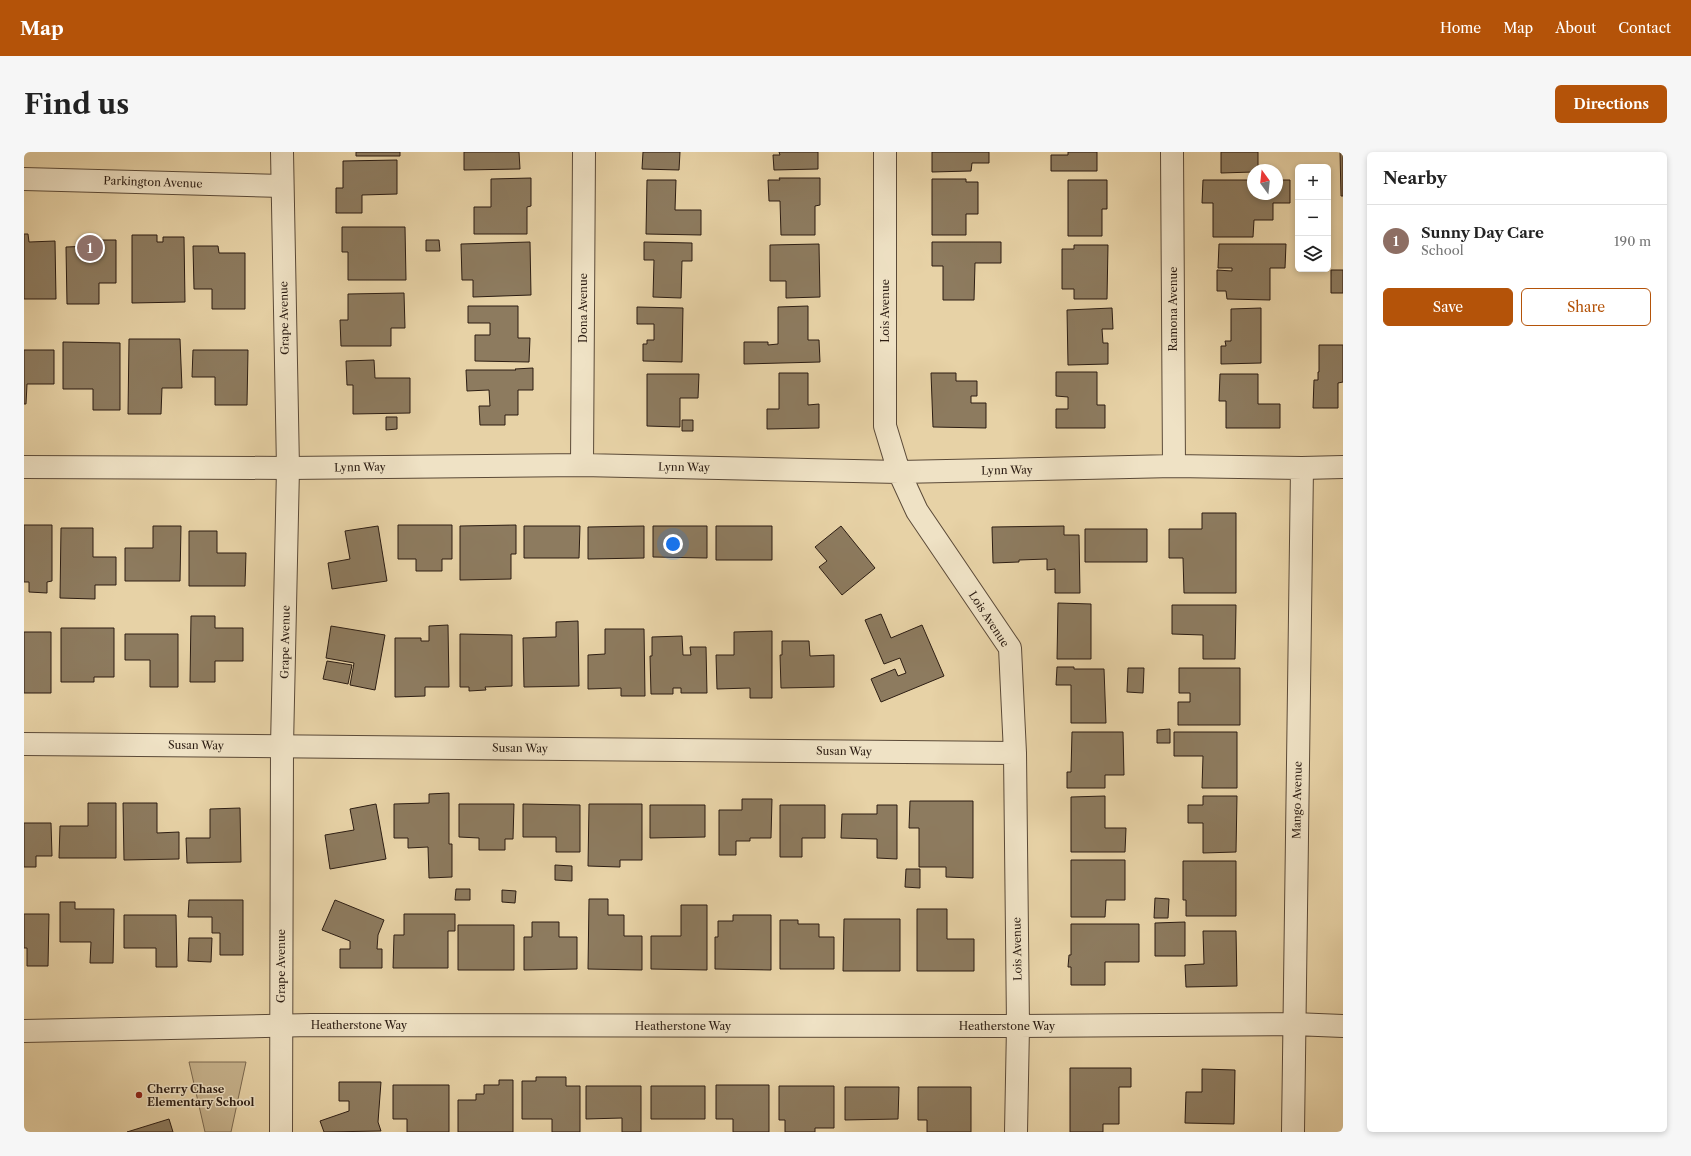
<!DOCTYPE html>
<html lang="en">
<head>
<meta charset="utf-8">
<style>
  :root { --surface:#fff; --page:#f6f6f6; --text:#222; --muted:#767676; --line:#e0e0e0; --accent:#b45309 }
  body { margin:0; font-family:"Libre Caslon Text",serif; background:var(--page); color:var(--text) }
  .controls { position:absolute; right:12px; top:12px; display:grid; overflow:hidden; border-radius:6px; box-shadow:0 2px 6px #0003 }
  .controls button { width:36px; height:36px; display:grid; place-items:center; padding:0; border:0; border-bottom:1px solid var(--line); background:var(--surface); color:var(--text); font:20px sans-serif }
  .compass { position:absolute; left:1223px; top:12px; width:36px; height:36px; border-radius:50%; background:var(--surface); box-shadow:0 2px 6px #0003; rotate:345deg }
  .you { position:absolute; left:649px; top:392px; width:14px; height:14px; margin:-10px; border:3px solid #fff; border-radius:50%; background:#1a73e8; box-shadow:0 0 0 6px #1a73e833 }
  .badge { display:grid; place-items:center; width:26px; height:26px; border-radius:50%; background:var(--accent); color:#fff; font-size:13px; font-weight:700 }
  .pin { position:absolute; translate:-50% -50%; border:2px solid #fff; box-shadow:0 1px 4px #0006 }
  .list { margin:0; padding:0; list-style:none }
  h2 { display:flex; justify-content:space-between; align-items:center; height:52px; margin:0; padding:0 16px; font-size:17px }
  h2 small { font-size:13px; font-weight:400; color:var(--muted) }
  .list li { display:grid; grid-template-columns:26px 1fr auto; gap:12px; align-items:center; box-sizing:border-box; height:72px; padding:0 16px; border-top:1px solid var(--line) }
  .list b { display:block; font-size:15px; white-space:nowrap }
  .list p { margin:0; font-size:13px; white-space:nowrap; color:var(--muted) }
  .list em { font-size:13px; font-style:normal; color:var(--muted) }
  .actions { display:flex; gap:8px; padding:12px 16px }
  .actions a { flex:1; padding:9px 0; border:1px solid var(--accent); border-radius:6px; text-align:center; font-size:14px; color:var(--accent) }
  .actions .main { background:var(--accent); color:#fff }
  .icon { flex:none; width:22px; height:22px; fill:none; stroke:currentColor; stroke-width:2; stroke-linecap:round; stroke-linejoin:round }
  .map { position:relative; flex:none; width:1319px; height:980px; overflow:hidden; border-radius:6px }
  header { display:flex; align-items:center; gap:24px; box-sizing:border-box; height:56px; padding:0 20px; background:var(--accent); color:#fff }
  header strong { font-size:19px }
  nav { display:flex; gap:22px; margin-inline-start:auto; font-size:14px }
  .intro { display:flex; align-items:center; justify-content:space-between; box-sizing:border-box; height:96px; padding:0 24px }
  h1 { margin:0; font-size:28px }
  .button { padding:10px 18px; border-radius:6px; background:var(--accent); color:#fff; font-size:14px; font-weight:700 }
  main { display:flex; gap:24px; padding:0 24px }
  aside { flex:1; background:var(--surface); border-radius:6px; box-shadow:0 2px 6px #0003 }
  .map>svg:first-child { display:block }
</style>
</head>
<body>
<header>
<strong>Map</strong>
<nav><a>Home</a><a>Map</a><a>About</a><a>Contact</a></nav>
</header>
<div class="intro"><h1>Find us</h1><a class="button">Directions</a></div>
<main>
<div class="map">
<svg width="1319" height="980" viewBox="0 0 1319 980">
  <rect width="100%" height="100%" fill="#e7d2a6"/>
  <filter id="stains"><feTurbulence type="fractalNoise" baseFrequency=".005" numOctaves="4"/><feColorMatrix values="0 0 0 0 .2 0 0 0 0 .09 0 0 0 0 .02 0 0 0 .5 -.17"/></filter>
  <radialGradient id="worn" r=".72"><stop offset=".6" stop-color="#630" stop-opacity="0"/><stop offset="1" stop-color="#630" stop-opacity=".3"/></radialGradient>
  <!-- green -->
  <path fill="#c7b38d" stroke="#7a6850" d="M165,910H222L207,980H181Z"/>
  <!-- building -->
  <path fill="#8d7b5f" stroke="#2c1d13" d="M332,0H376V4H332Z
    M440,0H495L496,17L440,18Z
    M619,0H656L655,18L618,17Z
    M755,0H794V17L750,18L749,3H756Z
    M908,0H965V11H948L947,19L908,20Z
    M1044,0H1073V19H1027V3H1044Z
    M1197,0H1234V18H1229V20L1197,21Z
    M1316,0H1319V44H1317Z
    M373,8V42L338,43V61H312V36H319V9Z
    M507,26V54L503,55V82H450V55H467V27Z
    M755,26H796V53L791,54V83H757L756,49H745L744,28H756Z
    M908,27H942V30H954V62H942V83H908Z
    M623,28H652L651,58H677V83L622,82Z
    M1044,28H1083V57H1078V84H1044Z
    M1179,28H1229V42H1253V28H1266V51H1249V68H1230L1229,85H1189V51H1178Z
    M318,75H381L382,128H324V100H318Z
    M0,82H4L5,90L31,89L32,147H0Z
    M108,83H133V90H139V85H160L161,150L108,151Z
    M68,88H92V131H75V152H43L42,95L68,94Z
    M402,88H415L416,99H402Z
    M506,90L507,143L449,145V128H438L437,92Z
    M620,90L668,91V109H658L657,146L629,145L630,108H620Z
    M908,90H977V111H951L950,148H919V114H908Z
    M795,92L796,145L762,146V129H746V93Z
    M1195,92H1262L1261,116H1246V148L1203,147L1202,139H1193V118L1208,119V116H1194Z
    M1050,93H1084L1083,147H1050V137H1038V97H1050Z
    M169,94H194L195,101H221V157H188V137H170Z
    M1307,118H1319V141H1307Z
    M380,141L381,176H367V194H317L316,168H324V142Z
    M444,154H494V186H506L505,210L451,209V183H466V171H444Z
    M784,154V188H795L796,210L720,212V190H744V193L754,192V155Z
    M613,155L659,156L658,210L619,209V192H623V188H630V172H613Z
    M1088,156L1089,177H1078L1079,191H1084V212L1044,213L1043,158Z
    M1237,156V211L1197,212V194H1202L1201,189H1207V157Z
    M105,187H156L158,236H138L137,262H104Z
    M39,190L96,191V258H69V237H39Z
    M1295,193H1319V230L1314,231V256H1289L1290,228H1294V220H1295Z
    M0,198H30V232H3L2,252H0Z
    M169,198H224L223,253H191V225H168Z
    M350,208L351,226H386V261L329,262V233H323L322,209Z
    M509,216V238H494V263H481V273H456L455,254H466L465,238L443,239L442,218H492L491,217Z
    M1032,220H1073V253H1081V276H1032V257H1044V245L1032,244Z
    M755,221H784V253L795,252V276L743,277V257H755Z
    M907,221H932V229H953V244H947V251H962V276L909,275Z
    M623,222H675L674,246H656V275L623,274Z
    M1196,222H1234V252H1256V276H1202V249H1195Z
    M362,265H373V277L362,278Z
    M658,268H669V279H658Z
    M1178,361H1212V441H1160L1159,406H1145V377H1178Z
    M0,373H28V429L23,430V441L5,440V430H0Z
    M374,373H428V407H418V419H392V407H374Z
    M492,373V402H487V427L436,428V374Z
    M129,374H157L156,429H101V396H129Z
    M354,374L363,429L308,437L304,411L326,407L321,379Z
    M500,374H556L555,406H500Z
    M620,374V406L564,407V375Z
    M629,374H683V406L629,405Z
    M692,374H748V408H692Z
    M817,374L851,416L818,443L795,415L803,409L791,395Z
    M1040,374V383H1055L1056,441H1031V417L1023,418V407L995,408V410L969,411L968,375Z
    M37,376H69V405H92V433H71V447L36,446Z
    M1061,377H1123V410H1061Z
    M165,379H193V401H222L221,434H165Z
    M1034,451L1067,452V507H1033Z
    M1148,453H1212L1211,507H1179V483L1148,482Z
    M857,462L867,486L898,473L920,524L857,550L847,527L871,517L874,524L882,521L876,506L860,512L841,468Z
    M167,464H191V476H219V509H191V530H166Z
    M554,469L555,534L500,535L499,486L532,485V470Z
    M424,473L425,535H401V544L371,545V486H397V489H405V474Z
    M307,474L361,483L351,538L326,533L330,511L302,506Z
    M37,476H90V525H70V530H37Z
    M581,477H620L621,544H597V536L564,537V503L581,502Z
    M748,479V546H726V536L693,537L692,503H710V480Z
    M0,480H27V541H0Z
    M101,482H154V535H126V508H101Z
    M436,482L488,483V534L461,535L462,538L445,539V535H436Z
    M658,484L659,503H667L666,495H682L683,541H657V536H649V542H627L626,504H628V485Z
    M758,489H785L786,504L810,503V535L757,536L756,503H758Z
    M303,509L328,513L324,532L299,527Z
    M1033,515H1050V517H1080L1082,571H1047V533H1032Z
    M1104,516H1120L1119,541L1103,540Z
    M1155,516H1216V573H1154V550H1166V541H1155Z
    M1146,577V591H1133V578Z
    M1048,580H1099L1100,623H1081V636H1043V620H1047Z
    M1150,580H1213V636H1178L1179,604H1150Z
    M425,641V692H428V725L405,726L404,695L384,696V686H370V652L405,651V642Z
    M1081,644V676H1102L1101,700H1047V645Z
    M1179,644H1213L1212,700L1179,701V671H1164V653H1179Z
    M718,647H748L747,686H726V689H712V703H695V658H718Z
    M886,649H949V726L922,725V715H895V676H885Z
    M64,651H92V706H35L36,674H64Z
    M99,651H133V681L155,680V707L100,708Z
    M352,652L362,707L306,717L301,683L330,678L326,657Z
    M435,652H490L489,687H481V698H455V686L435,685Z
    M499,652L556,653V700H532V685H499Z
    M565,652H618V708H596V715L564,714Z
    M626,653H681V685L626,686Z
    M756,653H801V686H778V705H756Z
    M853,653H873V707L853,706V687L817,686L818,662H853Z
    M216,656L217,710L163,711L162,686H186V657Z
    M0,671H27L28,704H12V715H0Z
    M1047,708H1101V748H1082L1081,765H1047Z
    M1159,709H1212V764H1162V748H1159Z
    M531,713L548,714V729L531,728Z
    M882,717H896V736L881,735Z
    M432,737H446V748H431Z
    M478,738L492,739L491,751L478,750Z
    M1131,746L1145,747L1144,766H1130Z
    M565,747H584V763H600V784H618V818L564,817Z
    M165,748H219V803H196V781H188V765H164Z
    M311,748L360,768L354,783L353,797H358V816H316V797H326V789L298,778Z
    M36,750H51V757H90L89,811H66L67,790H36Z
    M657,753H683V818L627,817V784H657Z
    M893,757H923V787H950V819H893Z
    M0,762H25L24,814H3V796H0Z
    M380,762H431V779H424V816H369L370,783H380Z
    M100,763H152L153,815H132V796H100Z
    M709,763H747V818L691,817V785H694V769H709Z
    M820,767H876V819H819Z
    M756,768H774V772H795V785H810V817H756Z
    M508,770H535V785H553V817L500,818V785H508Z
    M1161,770V804H1131V771Z
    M1047,772H1115V810H1081V833H1047V815H1044L1045,803H1047Z
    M434,773H490V818H434Z
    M1179,779H1212L1213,834L1162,835L1161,813L1180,812Z
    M165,786H188L187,810L164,809Z
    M1046,916H1107V935H1095V972H1079V980H1046Z
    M1178,917L1211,918L1210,972L1161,971L1162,940H1178Z
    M512,925H542V934H556V980H528V967H498V929H512Z
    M475,928H489V980H434V948H452V942H460V933H475Z
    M315,930H357L354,970L357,979L300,980L296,969L325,959V949H315Z
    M369,933H425V980H383V967H369Z
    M692,933H745V980H709V967H692Z
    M562,934H617V980H598V966L562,967Z
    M627,934H681V967H627Z
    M755,934H810V976H791V980H761V968H755Z
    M821,935H875L874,967L821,968Z
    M894,935H947V980H903V968H894Z
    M145,967L149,980H103Z"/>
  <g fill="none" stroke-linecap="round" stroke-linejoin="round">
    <!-- minor casing -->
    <g stroke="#5b4a38" stroke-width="24">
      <path id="minor" d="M861,0V274L875,320L893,359L986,496L991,601L994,874L992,980
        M1148,0L1150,314
        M0,27L258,34
        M558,313L560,0
        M0,315L264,316L558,313L875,320L1150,314L1278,316L1319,315
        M0,592L991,601
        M0,879L287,873L994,874L1270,872L1319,874
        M1269,980L1278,316"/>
    </g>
    <!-- tertiary casing -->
    <g stroke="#5b4a38" stroke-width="24">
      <path id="tertiary" d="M257,980L258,594L264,316L258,0"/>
    </g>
    <!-- minor -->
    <use href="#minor" stroke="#efe2c5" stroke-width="22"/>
    <!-- tertiary -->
    <use href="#tertiary" stroke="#efe2c5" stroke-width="22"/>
  </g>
  <!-- markers -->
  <circle fill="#8f2418" stroke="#efe2c5" stroke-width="1.5" cx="115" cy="943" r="4"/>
  <g text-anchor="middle" stroke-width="3" stroke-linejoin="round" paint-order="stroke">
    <!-- street labels -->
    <g font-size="11" fill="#2c1d13" stroke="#efe2c5">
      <text transform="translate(129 30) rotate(2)" y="4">Parkington Avenue</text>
      <text transform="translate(559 156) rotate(-90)" y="4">Dona Avenue</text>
      <text transform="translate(1149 157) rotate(-90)" y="4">Ramona Avenue</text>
      <text transform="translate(861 159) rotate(-90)" y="4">Lois Avenue</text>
      <text transform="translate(260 166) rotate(-91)" y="4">Grape Avenue</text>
      <text transform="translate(336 315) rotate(-1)" y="4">Lynn Way</text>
      <text transform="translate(660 315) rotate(1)" y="4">Lynn Way</text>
      <text transform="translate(983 318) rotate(-1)" y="4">Lynn Way</text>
      <text transform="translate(965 467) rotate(57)" y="4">Lois Avenue</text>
      <text transform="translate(261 490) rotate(-89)" y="4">Grape Avenue</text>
      <text transform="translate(172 593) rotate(1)" y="4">Susan Way</text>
      <text transform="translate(496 596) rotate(1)" y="4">Susan Way</text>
      <text transform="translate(820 599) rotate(1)" y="4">Susan Way</text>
      <text transform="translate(1273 648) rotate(-89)" y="4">Mango Avenue</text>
      <text transform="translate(993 797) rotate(-91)" y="4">Lois Avenue</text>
      <text transform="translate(257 814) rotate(-90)" y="4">Grape Avenue</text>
      <text x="335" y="877">Heatherstone Way</text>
      <text x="659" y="878">Heatherstone Way</text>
      <text x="983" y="878">Heatherstone Way</text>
    </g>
    <!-- poi labels -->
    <g font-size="11" font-weight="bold" fill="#2c1d13" stroke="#efe2c5" text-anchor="start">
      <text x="123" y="941">Cherry Chase<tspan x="123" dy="13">Elementary School</tspan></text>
    </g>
  </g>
  <rect width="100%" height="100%" filter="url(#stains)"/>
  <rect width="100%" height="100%" fill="url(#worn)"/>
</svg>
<div class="controls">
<button>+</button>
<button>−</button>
<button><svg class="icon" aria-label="layers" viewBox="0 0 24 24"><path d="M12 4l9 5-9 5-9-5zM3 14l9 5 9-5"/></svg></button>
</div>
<svg class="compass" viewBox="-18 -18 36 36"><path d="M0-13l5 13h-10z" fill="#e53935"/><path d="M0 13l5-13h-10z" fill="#767676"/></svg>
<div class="you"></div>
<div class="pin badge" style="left:66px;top:96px;background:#8d6e63">1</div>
</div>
<aside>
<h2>Nearby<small></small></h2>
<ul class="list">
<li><span class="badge" style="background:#8d6e63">1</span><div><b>Sunny Day Care</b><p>School</p></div><em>190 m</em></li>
</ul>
<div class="actions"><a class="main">Save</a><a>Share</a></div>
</aside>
</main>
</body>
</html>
